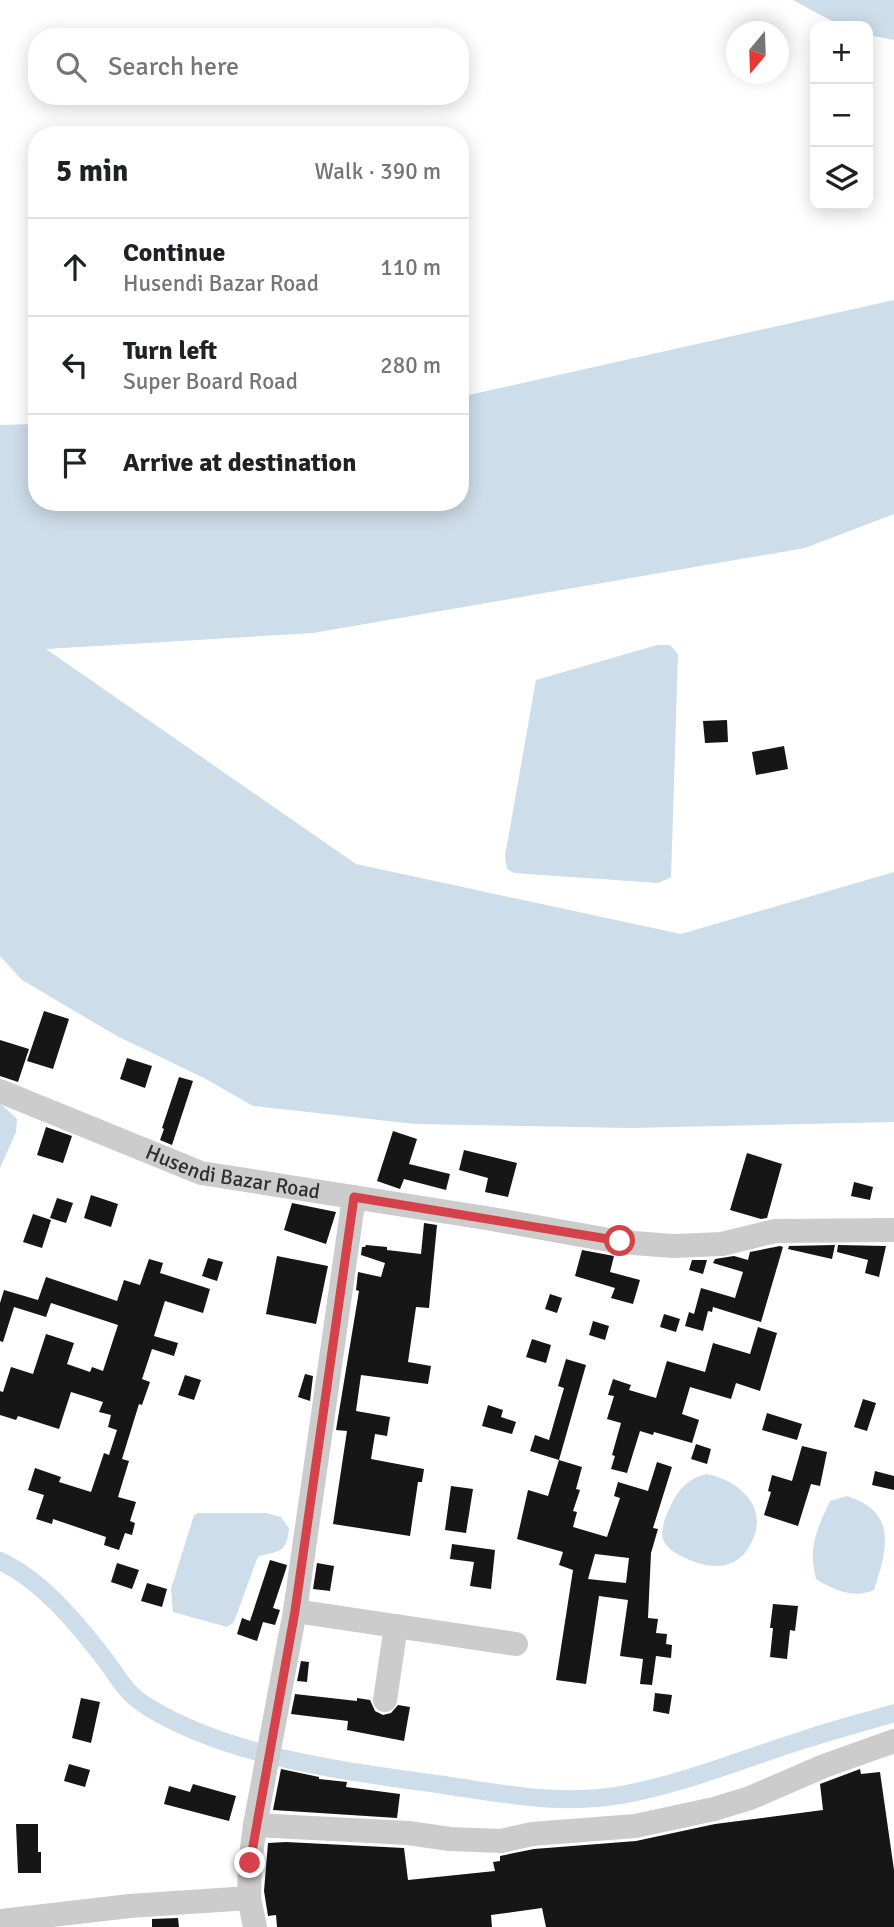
<!DOCTYPE html>
<html lang="en">
<head>
<meta charset="utf-8">
<style>
  :root { --surface:#fff; --page:#f6f6f6; --text:#202124; --muted:#757577; --line:#e0e0e0 }
  body { margin:0; font-family:Signika,sans-serif; background:var(--page); color:var(--text) }
  .controls { position:absolute; right:21px; top:21px; display:grid; overflow:hidden; border-radius:14px; box-shadow:0 4px 18px #0003 }
  .controls button { width:63px; height:63px; display:grid; place-items:center; padding:0; border:0; border-bottom:2px solid var(--line); background:var(--surface); color:var(--text); font:35px sans-serif }
  .compass { position:absolute; left:726px; top:21px; width:63px; height:63px; border-radius:50%; background:var(--surface); box-shadow:0 4px 18px #0003; rotate:199deg }
  .stop { position:absolute; width:21px; height:21px; margin:-16px; border:5px solid #d5424a; border-radius:50%; background:#fff }
  .stop.end { background:#d5424a; border-color:#fff; box-shadow:0 2px 7px #0008 }
  .list { margin:0; padding:0; list-style:none }
  h2 { display:flex; justify-content:space-between; align-items:center; height:91px; margin:0; padding:0 28px; font-size:30px }
  h2 small { font-size:23px; font-weight:400; color:var(--muted) }
  .list li { display:grid; grid-template-columns:46px 1fr auto; gap:21px; align-items:center; box-sizing:border-box; height:98px; padding:0 28px; border-top:2px solid var(--line) }
  .list b { display:block; font-size:26px; white-space:nowrap }
  .list p { margin:0; font-size:23px; white-space:nowrap; color:var(--muted) }
  .list em { font-size:23px; font-style:normal; color:var(--muted) }
  .icon { flex:none; width:38px; height:38px; fill:none; stroke:currentColor; stroke-width:2; stroke-linecap:round; stroke-linejoin:round }
  .map { position:relative; flex:none; width:894px; height:1927px; overflow:hidden }
  .search { position:absolute; background:var(--surface); box-shadow:0 4px 18px #0003; left:28px; top:28px; width:441px; height:77px; display:flex; align-items:center; gap:18px; box-sizing:border-box; padding:0 24px; border-radius:28px; color:var(--muted); font-size:26px }
  .panel { position:absolute; background:var(--surface); box-shadow:0 4px 18px #0003; left:28px; top:126px; width:441px; height:385px; border-radius:28px }
  .map>svg:first-child { display:block }
</style>
</head>
<body>
<div class="map">
<svg width="894" height="1927" viewBox="0 0 894 1927">
  <rect width="100%" height="100%" fill="#fff"/>
  <!-- water -->
  <path fill="#cddde9" d="M793,0H894V40L868,35V26H841Z
    M894,300V514L805,548L313,633L46,649L356,864L681,934L894,872V1122L630,1128L415,1124L253,1106L206,1079L117,1036L22,980L0,956V425L37,424V502H460V397Z
    M657,645H670L678,654L671,877L658,883L514,873L507,869L505,856L536,680Z
    M0,1103L17,1119L16,1132L0,1168Z
    M707,1474C743,1482 771,1510 749,1547C734,1573 705,1568 683,1557C675,1553 666,1548 663,1539C660,1528 667,1513 672,1503C679,1488 691,1477 707,1474Z
    M847,1496C894,1511 890,1542 874,1590C854,1599 833,1590 816,1579C808,1547 817,1529 830,1501Z
    M198,1513H266L281,1517L289,1528C287,1552 281,1551 259,1556L257,1559L234,1622L227,1627L173,1612L171,1589L194,1515Z"/>
  <g fill="none" stroke-linecap="round" stroke-linejoin="round">
    <!-- canal -->
    <path stroke="#cddde9" stroke-width="18" d="M0,1561C41,1580 75,1621 103,1657C120,1679 124,1692 148,1707C229,1757 344,1771 437,1784C500,1793 557,1806 621,1795C683,1784 743,1759 803,1740C833,1730 864,1722 894,1713"/>
  </g>
  <!-- building -->
  <path fill="#161616" fill-rule="evenodd" d="M727,720L728,742L705,743L703,721Z
    M784,746L788,769L756,775L752,752Z
    M44,1011L69,1019L53,1069L27,1061Z
    M0,1040L29,1049L18,1082L0,1076Z
    M127,1058L152,1066L145,1088L120,1079Z
    M179,1077L193,1081L172,1145L160,1140L164,1129L162,1128Z
    M46,1127L72,1136L63,1163L37,1155Z
    M393,1131L417,1139L409,1164L450,1174L446,1190L404,1179L400,1189L377,1181Z
    M464,1150L517,1163L508,1197L485,1192L488,1178L459,1170Z
    M747,1153L782,1164L767,1218L761,1219L730,1210Z
    M854,1182L873,1187L870,1200L851,1196Z
    M91,1195L118,1204L111,1227L84,1218Z
    M57,1198L73,1203L66,1223L50,1218Z
    M292,1203L336,1212L326,1244L284,1230Z
    M33,1214L51,1220L42,1248L23,1242Z
    M424,1223L437,1225L429,1308L416,1307L408,1362L431,1366L428,1384L361,1375L356,1411L390,1417L387,1436L375,1434L371,1459L424,1469L422,1482H418L410,1536L333,1524L347,1431L336,1430L359,1291L356,1290L358,1272L381,1277L385,1263L361,1255L362,1247H365L366,1245L387,1247V1250L421,1254Z
    M835,1245L832,1259L788,1249L789,1246Z
    M838,1245L886,1246L879,1277L865,1273L868,1260L837,1252Z
    M780,1246L783,1247L761,1322L713,1307L712,1312L708,1311L703,1331L685,1326L689,1312L694,1314L701,1288L735,1298L743,1272L713,1263L715,1259L734,1256L748,1260L750,1252Z
    M582,1250L614,1256L610,1272L640,1280L633,1304L611,1298L615,1288L575,1276Z
    M277,1256L328,1266L316,1324L266,1314Z
    M208,1258L223,1262L217,1281L202,1276Z
    M149,1259L163,1263L160,1273L210,1289L203,1313L165,1301L154,1336L178,1343L174,1356L152,1349L142,1379L150,1382L142,1405L139,1404L122,1459L129,1461L118,1497L136,1502L130,1521L135,1523L132,1535L125,1533L119,1550L104,1545L106,1537L53,1519L52,1524L36,1519L44,1495L28,1490L35,1468L61,1477L59,1482L91,1492L104,1453L109,1455L117,1430L108,1427L111,1415L99,1412L103,1402L71,1392L59,1429L18,1416L16,1420L0,1415V1391L3,1392L11,1367L33,1374L46,1334L74,1343L67,1364L90,1372L92,1367L103,1371L118,1325L51,1303L46,1317L14,1307L3,1342L0,1341V1303L4,1290L38,1300L46,1277L117,1301L124,1280L140,1285Z
    M692,1260H707L703,1274L689,1270Z
    M550,1294L562,1298L557,1313L545,1309Z
    M664,1314L680,1319L676,1332L660,1327Z
    M593,1321L609,1326L605,1340L589,1335Z
    M758,1327L777,1333L760,1391L736,1383L731,1399L690,1387L682,1414L699,1420L692,1443L654,1432L653,1435L640,1431L627,1473L611,1469L615,1456L612,1455L621,1423L607,1419L614,1396L608,1395L613,1379L631,1385L629,1390L656,1398L667,1361L705,1372L713,1343L750,1354Z
    M532,1339L551,1345L546,1363L526,1357Z
    M566,1359L586,1365L559,1460L582,1467L576,1489L580,1490L573,1511L577,1512L573,1527L607,1537L620,1498L614,1496L618,1482L648,1491L657,1462L672,1467L653,1528L658,1529L651,1553L648,1618L658,1619L656,1633L667,1634L666,1644L672,1645L671,1658L656,1656L652,1685L640,1684L643,1659L620,1656L628,1600L599,1596L586,1684L556,1680L573,1570L559,1565L563,1552L517,1539L528,1490L548,1496L559,1460L530,1451L535,1435L549,1440L564,1388L558,1386ZM595,1554L629,1558L626,1583L588,1579Z
    M305,1374L313,1376L310,1401L298,1397Z
    M185,1375L201,1380L194,1400L178,1395Z
    M863,1399L876,1403L867,1431L854,1427Z
    M488,1405L503,1410L501,1417L516,1422L512,1434L482,1426Z
    M767,1413L802,1424L797,1440L762,1430Z
    M696,1444L711,1449L707,1464L691,1459Z
    M802,1446L827,1452L820,1486L811,1484L798,1526L764,1515L771,1492L768,1491L772,1475L792,1481Z
    M875,1471L894,1476V1490L872,1485Z
    M451,1486L473,1489L466,1533L445,1530Z
    M452,1544L495,1550L491,1589L470,1586L474,1562L450,1559Z
    M270,1560L287,1565L286,1569L273,1608L280,1610L275,1625L263,1622L257,1641L237,1634L242,1618L250,1621Z
    M117,1563L139,1570L132,1589L111,1582Z
    M317,1563L334,1566L330,1591L313,1589Z
    M147,1583L167,1589L162,1607L141,1601Z
    M773,1604L798,1606L795,1631L790,1630L787,1659L770,1657L773,1628H770Z
    M301,1661L309,1662L307,1682L297,1681Z
    M655,1693L672,1695L669,1714L653,1711Z
    M295,1694L357,1701V1698L370,1700L375,1711L383,1715L391,1713L398,1705L410,1707L404,1741L347,1730L348,1721L291,1714Z
    M81,1698L100,1702L91,1743L72,1738Z
    M69,1764L90,1770L85,1787L64,1781Z
    M281,1769L319,1777V1779L347,1782L346,1787L400,1794L397,1818L273,1810Z
    M860,1769L861,1774L880,1772L894,1870V1927H546L542,1908L491,1915L492,1927H277L276,1915L268,1916L264,1891L268,1843L286,1842L404,1848L408,1880L495,1871L493,1862L500,1861V1856L534,1849L636,1841L715,1824L823,1810L820,1784Z
    M193,1784L236,1796L229,1821L164,1804L169,1786L190,1792Z
    M16,1824H38V1852H41V1873H18Z
    M178,1918L179,1927H152V1919Z"/>
  <g fill="none" stroke-linecap="round" stroke-linejoin="round">
    <!-- minor -->
    <g stroke="#ccc" stroke-width="24">
      <path id="s1" d="M0,1091L201,1173L492,1219L620,1242L673,1246L722,1244L775,1231L894,1230"/>
      <path d="M295,1611L516,1644"/>
      <path d="M385,1700L396,1626"/>
      <path d="M255,1825L408,1833L450,1839L501,1841L532,1834L635,1826L714,1809L750,1798L824,1766L894,1741"/>
      <path d="M0,1921L130,1906L249,1898"/>
      <path d="M255,1927L249,1898L250,1863L255,1825L295,1611L354,1197"/>
    </g>
  </g>
  <g fill="none" stroke-linecap="round" stroke-linejoin="round">
    <!-- route -->
    <path stroke="#d5424a" stroke-width="9" d="M250,1863L295,1611L354,1197L620,1241"/>
  </g>
  <g text-anchor="middle" stroke-width="7" stroke-linejoin="round" paint-order="stroke">
    <!-- street labels -->
    <g font-size="21" fill="#2f2f2f" stroke="#fff">
      <text dy="7" stroke="none"><textPath href="#s1" startOffset="248">Husendi Bazar Road</textPath></text>
    </g>
  </g>
</svg>
<div class="controls">
<button>+</button>
<button>−</button>
<button><svg class="icon" aria-label="layers" viewBox="0 0 24 24"><path d="M12 4l9 5-9 5-9-5zM3 14l9 5 9-5"/></svg></button>
</div>
<svg class="compass" viewBox="-18 -18 36 36"><path d="M0-13l5 13h-10z" fill="#e53935"/><path d="M0 13l5-13h-10z" fill="#757577"/></svg>
<div class="stop" style="left:620px;top:1241px"></div>
<div class="stop end" style="left:250px;top:1863px"></div>
<div class="search"><svg class="icon" aria-label="search" viewBox="0 0 24 24"><circle cx="10" cy="10" r="6"/><path d="M15 15l6 6"/></svg>Search here</div>
<section class="panel">
<h2>5 min<small>Walk · 390 m</small></h2>
<ul class="list">
<li><svg class="icon" aria-label="ahead" viewBox="0 0 24 24"><path d="M12 20V5M6 11l6-6 6 6"/></svg><div><b>Continue</b><p>Husendi Bazar Road</p></div><em>110 m</em></li>
<li><svg class="icon" aria-label="left" viewBox="0 0 24 24"><path d="M17 20v-9H6M10 6l-5 5 5 5"/></svg><div><b>Turn left</b><p>Super Board Road</p></div><em>280 m</em></li>
<li><svg class="icon" aria-label="arrive" viewBox="0 0 24 24"><path d="M6 21V4h12l-3 4 3 4H6"/></svg><div><b>Arrive at destination</b></div></li>
</ul>
</section>
</div>
</body>
</html>
